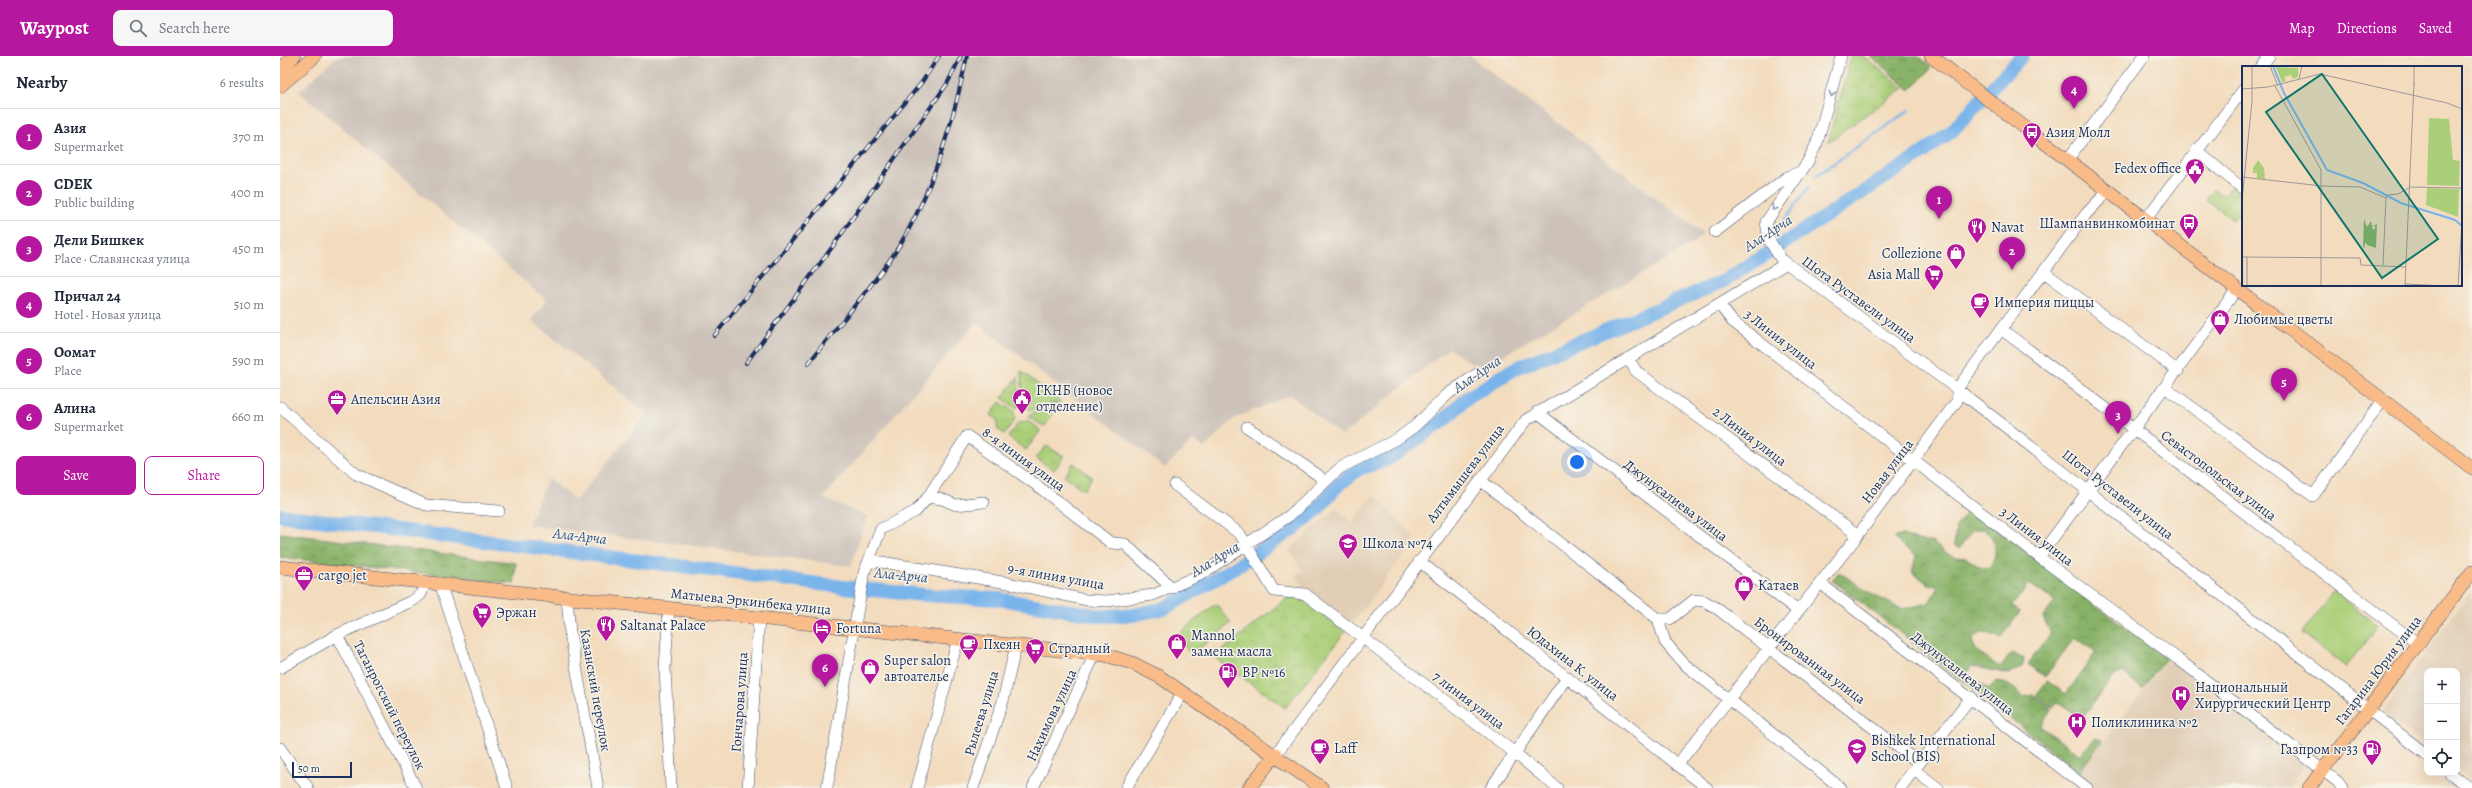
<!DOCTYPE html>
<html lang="en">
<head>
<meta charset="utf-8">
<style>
  :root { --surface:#fff; --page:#f6f6f7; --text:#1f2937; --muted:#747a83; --line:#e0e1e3; --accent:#b5179e }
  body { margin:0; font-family:Alegreya,serif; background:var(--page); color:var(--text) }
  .controls { position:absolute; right:12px; bottom:12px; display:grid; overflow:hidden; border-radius:8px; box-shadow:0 4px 16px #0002 }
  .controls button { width:36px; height:36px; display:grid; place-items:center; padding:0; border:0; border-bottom:1px solid var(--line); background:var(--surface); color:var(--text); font:20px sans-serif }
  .scale { position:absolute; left:12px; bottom:10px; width:60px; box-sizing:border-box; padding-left:4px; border:2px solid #1b2f5e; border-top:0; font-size:11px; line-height:14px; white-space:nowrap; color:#1b2f5e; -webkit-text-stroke:3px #f7f3e8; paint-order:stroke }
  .you { position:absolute; left:1297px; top:406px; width:14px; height:14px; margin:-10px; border:3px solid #fff; border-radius:50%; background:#1a73e8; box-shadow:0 0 0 6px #1a73e833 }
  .badge { display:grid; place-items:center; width:26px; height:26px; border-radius:50%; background:var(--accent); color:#fff; font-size:13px; font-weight:700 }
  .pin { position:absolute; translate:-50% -33px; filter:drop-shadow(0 1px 2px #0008) }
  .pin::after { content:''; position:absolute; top:21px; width:14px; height:12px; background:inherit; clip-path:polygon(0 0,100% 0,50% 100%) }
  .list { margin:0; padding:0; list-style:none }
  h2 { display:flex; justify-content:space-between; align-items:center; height:52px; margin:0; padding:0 16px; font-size:17px }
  h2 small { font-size:13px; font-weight:400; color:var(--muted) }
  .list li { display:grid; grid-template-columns:26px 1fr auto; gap:12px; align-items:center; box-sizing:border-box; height:56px; padding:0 16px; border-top:1px solid var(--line) }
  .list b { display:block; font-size:15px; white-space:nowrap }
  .list p { margin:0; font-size:13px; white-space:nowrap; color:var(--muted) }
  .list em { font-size:13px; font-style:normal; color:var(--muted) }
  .actions { display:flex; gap:8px; padding:12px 16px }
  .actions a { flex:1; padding:9px 0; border:1px solid var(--accent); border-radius:8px; text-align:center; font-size:14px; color:var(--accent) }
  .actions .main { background:var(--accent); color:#fff }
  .icon { flex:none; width:22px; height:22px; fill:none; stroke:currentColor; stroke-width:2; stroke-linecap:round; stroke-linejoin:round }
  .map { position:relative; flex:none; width:2192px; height:732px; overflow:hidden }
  header { display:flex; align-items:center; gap:24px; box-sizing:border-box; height:56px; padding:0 20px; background:var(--accent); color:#fff }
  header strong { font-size:19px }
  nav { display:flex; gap:22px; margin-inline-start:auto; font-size:14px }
  .search { width:280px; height:36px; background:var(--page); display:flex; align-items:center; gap:10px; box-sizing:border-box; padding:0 14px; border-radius:8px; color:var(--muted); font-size:15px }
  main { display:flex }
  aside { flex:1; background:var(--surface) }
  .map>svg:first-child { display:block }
</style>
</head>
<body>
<header>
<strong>Waypost</strong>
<div class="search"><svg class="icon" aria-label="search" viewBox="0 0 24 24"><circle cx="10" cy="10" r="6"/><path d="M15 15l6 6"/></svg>Search here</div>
<nav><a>Map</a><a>Directions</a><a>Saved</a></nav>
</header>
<main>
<aside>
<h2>Nearby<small>6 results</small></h2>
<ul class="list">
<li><span class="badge">1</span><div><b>Азия</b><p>Supermarket</p></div><em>370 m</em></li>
<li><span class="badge">2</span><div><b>CDEK</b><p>Public building</p></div><em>400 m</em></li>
<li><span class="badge">3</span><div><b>Дели Бишкек</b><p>Place · Славянская улица</p></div><em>450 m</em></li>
<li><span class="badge">4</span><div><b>Причал 24</b><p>Hotel · Новая улица</p></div><em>510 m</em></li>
<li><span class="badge">5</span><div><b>Оомат</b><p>Place</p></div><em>590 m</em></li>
<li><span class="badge">6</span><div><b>Алина</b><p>Supermarket</p></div><em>660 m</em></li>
</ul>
<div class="actions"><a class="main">Save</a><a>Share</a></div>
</aside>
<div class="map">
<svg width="2192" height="732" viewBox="0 0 2192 732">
  <defs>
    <pattern id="grass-tufts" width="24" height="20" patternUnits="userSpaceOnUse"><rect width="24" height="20" fill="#abcf78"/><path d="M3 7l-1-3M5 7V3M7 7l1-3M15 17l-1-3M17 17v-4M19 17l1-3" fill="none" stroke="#93b26a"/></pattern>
    <pattern id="forest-crowns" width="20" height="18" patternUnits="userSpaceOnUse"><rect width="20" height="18" fill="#88b268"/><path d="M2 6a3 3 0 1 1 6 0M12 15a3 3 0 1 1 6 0" fill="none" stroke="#6e9159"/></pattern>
    <pattern id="park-crowns" width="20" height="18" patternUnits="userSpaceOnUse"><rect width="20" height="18" fill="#abcf78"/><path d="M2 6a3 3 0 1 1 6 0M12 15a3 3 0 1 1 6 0" fill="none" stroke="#93b26a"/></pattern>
  </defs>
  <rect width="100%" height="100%" fill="#f7f3e8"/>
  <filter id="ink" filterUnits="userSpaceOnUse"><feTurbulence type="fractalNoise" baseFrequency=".025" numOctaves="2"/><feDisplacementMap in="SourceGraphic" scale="8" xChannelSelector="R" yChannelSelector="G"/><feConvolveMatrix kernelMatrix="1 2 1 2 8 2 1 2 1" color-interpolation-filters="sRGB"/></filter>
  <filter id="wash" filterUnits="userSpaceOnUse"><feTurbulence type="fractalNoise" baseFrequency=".012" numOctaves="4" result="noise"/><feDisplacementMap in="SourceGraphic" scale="16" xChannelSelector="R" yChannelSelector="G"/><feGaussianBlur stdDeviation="0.9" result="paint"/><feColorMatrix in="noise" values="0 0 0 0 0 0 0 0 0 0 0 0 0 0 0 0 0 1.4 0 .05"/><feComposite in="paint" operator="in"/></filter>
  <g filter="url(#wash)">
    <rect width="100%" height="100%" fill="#f3dcbe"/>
    <!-- built -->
    <path fill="#e1cdb5" d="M1094,438L1136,483L1071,569L1024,533L1016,519L1023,515L1009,494L1057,452L1072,467Z
      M2192,534V723L2177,712V615H2147V689L2108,661L2104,654Z
      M1887,603L2024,710L2008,732H1815L1797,720Z"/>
    <!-- industrial -->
    <path fill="#ccc2b9" d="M57,0H1190L1423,178L1412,188L1205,310L1191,307L1169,292L1062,380L1010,339L955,362L924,392L913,384L885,412L696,266L543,442L587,460L571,510L248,469L268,422L295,445L367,358L251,264L267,244L19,36Z"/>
    <!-- grass -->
    <path fill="url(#grass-tufts)" stroke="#637f6b" d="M741,315L781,346L750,354L743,349Z
      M738,321L739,350L736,352L722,342Z
      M720,346L734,355L735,363L725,378L717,373L718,365L711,359Z
      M779,350L764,371L749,361L750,358Z
      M747,364L761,374L746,394L728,381L739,366L743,367Z
      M766,390L784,400L774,414L756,402Z
      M793,407L812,421L804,434L784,420Z"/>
    <!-- forest -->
    <path fill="url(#forest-crowns)" stroke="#527063" d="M1590,0H1637L1651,10L1649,15L1630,34Z
      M1681,447L1886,602L1862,633L1843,616L1834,620L1801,663L1777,646L1773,651L1756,639L1767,625L1786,638L1816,596L1795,581L1765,621L1748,608L1771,577L1763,562L1775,545L1749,528L1732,550L1740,556L1721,582L1703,576L1692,583C1693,596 1709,604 1720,611L1732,597L1738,601H1744L1743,611L1729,618L1691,610L1687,618L1709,634L1716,625C1728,627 1735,632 1742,641L1753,639L1772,652L1760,670L1800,699L1815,682L1823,684L1799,716L1552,524L1559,516L1593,539L1622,553L1649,547L1658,531L1647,527L1632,516L1636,500L1613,482L1623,479L1636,484L1652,486L1666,497L1675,501L1686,502L1702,512L1710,511C1718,497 1717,484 1704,473H1693L1679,493L1674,489L1676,471L1686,457L1678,451Z
      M0,477L236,507L234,528L0,501Z"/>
    <!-- park -->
    <path fill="url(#park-crowns)" stroke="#637f6b" d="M1571,0H1583L1624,32L1548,86Z
      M1951,131L1963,140V152L1953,164L1926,143L1934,133L1944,140Z
      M1015,535L1065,576L1005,652L934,601Z"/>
    <!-- pitch -->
    <path fill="#abcf78" stroke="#637f6b" d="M2054,535L2098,569L2066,611L2022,577Z
      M936,548L951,567L912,599L896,580Z"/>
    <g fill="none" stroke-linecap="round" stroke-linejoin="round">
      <!-- stream -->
      <path stroke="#79b4eb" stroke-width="2.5" d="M1536,120L1629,54
        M1501,169L1529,131"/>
      <!-- river -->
      <path stroke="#79b4eb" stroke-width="14" d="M0,459L563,531L644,539L719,543L821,560L853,559L885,552L951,514L1019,469L1038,453L1055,432L1078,413L1108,403L1163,365L1186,343L1234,313L1442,226L1489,197L1640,99L1671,76L1742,0"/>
    </g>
  </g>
  <g filter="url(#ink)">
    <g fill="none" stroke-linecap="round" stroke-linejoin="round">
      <!-- minor casing -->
      <g stroke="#3b496c" stroke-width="12">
        <path id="minor" d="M1561,0L1537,87L1527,107L1486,166L1489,184L1501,203L1677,333L2147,699
          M1981,11L1989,0
          M1916,94L1963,133
          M1788,103L1864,0
          M1866,163L1963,34
          M1435,176L1507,121L1520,116
          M1764,216L1898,315
          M1439,248L1452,265L1759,501L1898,603L2058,726L2062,732
          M1721,273L2138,588
          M1348,302L1356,315L1578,479
          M1886,332L2033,440L2103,344
          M0,351L76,418L146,449L219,455
          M1257,356L1518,555
          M967,371L1038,419L1044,427
          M1200,424L1378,563H1390L1414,544L1424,545L1435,551L1639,707
          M895,429L960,478L994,535L1025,538L1235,697L1277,732
          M648,441L662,443L676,449L704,446
          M1759,501L1957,233
          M589,504L601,473L636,455L648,441L687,380L755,428L831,487L845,488L892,532
          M1139,505L1427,732
          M160,527L227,732
          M1540,527L1807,732
          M287,541L290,577L318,732
          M389,552L385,612L391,732
          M1378,563L1385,586L1403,607L1561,732
          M57,579L136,732
          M0,612L57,579L134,544L141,538L146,526
          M0,692L28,732
          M996,698L1246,364L1505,208
          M1397,709L1578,479L1677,345V333L1806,158L1829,134
          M1634,714L1658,732
          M2170,717L2190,732
          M468,732L479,561
          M547,732L584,517L589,504L728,527L806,544L827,545L873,539L920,519L1009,460L1060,412L1117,383L1135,370L1168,338L1197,318
          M637,732L678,583
          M693,732L723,645L736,589
          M753,732L815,598
          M846,732L903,636
          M1211,732L1287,621
          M1620,732L1691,641"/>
      </g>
      <!-- major casing -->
      <g stroke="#3b496c" stroke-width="14">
        <path id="major" d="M1651,0L2192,412
          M0,14L14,0
          M0,30L35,0
          M0,511L825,599L852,607L880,621L1042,732
          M969,732L996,698
          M2029,732L2192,516"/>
      </g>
      <!-- minor -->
      <use href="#minor" stroke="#fff" stroke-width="11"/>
      <!-- major -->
      <use href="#major" stroke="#f9bc89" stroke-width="13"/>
      <!-- rail casing -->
      <g stroke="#1b2f5e" stroke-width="4">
        <path id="rail" d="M434,280L642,26L659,0
          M466,307L553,190L667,28L681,0
          M528,308C556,271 588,236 614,198C652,140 673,67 687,0"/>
      </g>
      <!-- rail -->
      <use href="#rail" stroke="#f7f3e8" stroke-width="2.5" stroke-dasharray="8" stroke-linecap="butt"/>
    </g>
    <!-- one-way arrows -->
    <defs><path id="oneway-chevron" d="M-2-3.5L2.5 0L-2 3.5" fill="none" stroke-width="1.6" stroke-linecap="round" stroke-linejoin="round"/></defs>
    <g stroke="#8d97ae">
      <use href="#oneway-chevron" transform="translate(1552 38) rotate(104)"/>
      <use href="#oneway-chevron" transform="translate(1494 152) rotate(125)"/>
    </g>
  </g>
  <!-- icons -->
  <defs>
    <g id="bus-pin" transform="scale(1)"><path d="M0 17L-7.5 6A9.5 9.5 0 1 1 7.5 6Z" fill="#b5179e" stroke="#f7f3e8"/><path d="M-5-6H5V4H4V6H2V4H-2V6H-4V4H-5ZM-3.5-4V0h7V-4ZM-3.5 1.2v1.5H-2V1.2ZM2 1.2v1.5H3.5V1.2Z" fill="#fff"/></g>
    <g id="civic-pin" transform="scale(1)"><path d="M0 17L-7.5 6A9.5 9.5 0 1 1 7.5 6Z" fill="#b5179e" stroke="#f7f3e8"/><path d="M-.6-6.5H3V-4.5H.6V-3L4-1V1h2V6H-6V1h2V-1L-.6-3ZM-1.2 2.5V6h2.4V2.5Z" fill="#fff"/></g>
    <g id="restaurant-pin" transform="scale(1)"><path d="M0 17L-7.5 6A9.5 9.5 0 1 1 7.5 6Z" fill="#b5179e" stroke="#f7f3e8"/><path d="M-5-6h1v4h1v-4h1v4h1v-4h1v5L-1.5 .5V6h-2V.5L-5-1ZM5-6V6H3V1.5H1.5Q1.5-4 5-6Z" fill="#fff"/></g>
    <g id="shop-pin" transform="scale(1)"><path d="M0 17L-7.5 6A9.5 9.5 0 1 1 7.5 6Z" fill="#b5179e" stroke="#f7f3e8"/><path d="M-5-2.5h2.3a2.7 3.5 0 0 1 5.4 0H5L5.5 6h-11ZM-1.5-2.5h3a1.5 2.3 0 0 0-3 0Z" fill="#fff"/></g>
    <g id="supermarket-pin" transform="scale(1)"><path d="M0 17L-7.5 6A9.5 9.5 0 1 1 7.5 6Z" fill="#b5179e" stroke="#f7f3e8"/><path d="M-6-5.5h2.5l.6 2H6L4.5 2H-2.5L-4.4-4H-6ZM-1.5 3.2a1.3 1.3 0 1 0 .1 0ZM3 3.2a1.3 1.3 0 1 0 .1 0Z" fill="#fff"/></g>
    <g id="cafe-pin" transform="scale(1)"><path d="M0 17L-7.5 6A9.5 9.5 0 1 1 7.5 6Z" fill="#b5179e" stroke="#f7f3e8"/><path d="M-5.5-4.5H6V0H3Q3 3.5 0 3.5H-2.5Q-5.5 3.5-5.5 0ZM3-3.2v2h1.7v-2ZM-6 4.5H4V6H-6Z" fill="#fff"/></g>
    <g id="office-pin" transform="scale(1)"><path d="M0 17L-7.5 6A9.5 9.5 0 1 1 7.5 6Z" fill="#b5179e" stroke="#f7f3e8"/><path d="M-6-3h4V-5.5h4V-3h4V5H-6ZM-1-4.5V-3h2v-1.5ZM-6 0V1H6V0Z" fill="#fff"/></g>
    <g id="school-pin" transform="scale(1)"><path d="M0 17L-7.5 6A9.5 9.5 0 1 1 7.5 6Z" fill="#b5179e" stroke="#f7f3e8"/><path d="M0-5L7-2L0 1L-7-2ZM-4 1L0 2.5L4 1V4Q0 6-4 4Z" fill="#fff"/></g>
    <g id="hotel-pin" transform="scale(1)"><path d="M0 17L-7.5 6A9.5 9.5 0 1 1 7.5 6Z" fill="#b5179e" stroke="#f7f3e8"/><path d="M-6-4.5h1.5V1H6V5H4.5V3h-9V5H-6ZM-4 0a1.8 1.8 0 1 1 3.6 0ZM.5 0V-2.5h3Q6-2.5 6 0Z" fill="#fff"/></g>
    <g id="fuel-pin" transform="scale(1)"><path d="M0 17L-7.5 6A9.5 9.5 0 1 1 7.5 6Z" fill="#b5179e" stroke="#f7f3e8"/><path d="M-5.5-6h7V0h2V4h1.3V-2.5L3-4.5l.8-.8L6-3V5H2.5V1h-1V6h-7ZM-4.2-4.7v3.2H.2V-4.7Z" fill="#fff"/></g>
    <g id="hospital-pin" transform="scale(1)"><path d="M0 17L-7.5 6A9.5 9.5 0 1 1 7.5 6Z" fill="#b5179e" stroke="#f7f3e8"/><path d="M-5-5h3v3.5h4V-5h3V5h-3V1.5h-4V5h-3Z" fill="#fff"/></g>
  </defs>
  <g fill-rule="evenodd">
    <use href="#bus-pin" x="1752" y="76"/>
    <use href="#civic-pin" x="1915" y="112"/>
    <use href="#bus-pin" x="1909" y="167"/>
    <use href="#restaurant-pin" x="1697" y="171"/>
    <use href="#shop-pin" x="1676" y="197"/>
    <use href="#supermarket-pin" x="1654" y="218"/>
    <use href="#cafe-pin" x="1700" y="246"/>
    <use href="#shop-pin" x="1940" y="263"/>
    <use href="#civic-pin" x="742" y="342"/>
    <use href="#office-pin" x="57" y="343"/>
    <use href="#school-pin" x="1068" y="487"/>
    <use href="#office-pin" x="24" y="519"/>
    <use href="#shop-pin" x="1464" y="529"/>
    <use href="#supermarket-pin" x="202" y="556"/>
    <use href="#restaurant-pin" x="326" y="569"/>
    <use href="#hotel-pin" x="542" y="572"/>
    <use href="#shop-pin" x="897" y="587"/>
    <use href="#cafe-pin" x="689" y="588"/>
    <use href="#supermarket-pin" x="755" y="592"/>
    <use href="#shop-pin" x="590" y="612"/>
    <use href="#fuel-pin" x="948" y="616"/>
    <use href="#hospital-pin" x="1901" y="639"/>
    <use href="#hospital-pin" x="1797" y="666"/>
    <use href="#cafe-pin" x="1040" y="692"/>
    <use href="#school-pin" x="1577" y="692"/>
    <use href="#fuel-pin" x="2092" y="693"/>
  </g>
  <g text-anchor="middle" stroke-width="3" stroke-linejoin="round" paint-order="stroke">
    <!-- poi labels -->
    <g font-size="14" fill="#1b2f5e" stroke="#f7f3e8" text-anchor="start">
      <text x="1766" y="81">Азия Молл</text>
      <text x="1901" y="117" text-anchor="end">Fedex office</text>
      <text x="1895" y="172" text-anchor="end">Шампанвинкомбинат</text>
      <text x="1711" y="176">Navat</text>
      <text x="1662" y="202" text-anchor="end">Cоllezione</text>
      <text x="1640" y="223" text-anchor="end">Asia Mall</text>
      <text x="1714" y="251">Империя пиццы</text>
      <text x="1954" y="268">Любимые цветы</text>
      <text x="756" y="339">ГКНБ (новое<tspan x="756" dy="16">отделение)</tspan></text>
      <text x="71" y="348">Апельсин Азия</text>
      <text x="1082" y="492">Школа №74</text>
      <text x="38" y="524">cargo jet</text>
      <text x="1478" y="534">Катаев</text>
      <text x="216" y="561">Эржан</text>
      <text x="340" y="574">Saltanat Palace</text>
      <text x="556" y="577">Fortuna</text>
      <text x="911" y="584">Mannol<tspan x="911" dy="16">замена масла</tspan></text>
      <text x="703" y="593">Пхеян</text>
      <text x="769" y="597">Страдный</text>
      <text x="604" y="609">Super salon<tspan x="604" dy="16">автоателье</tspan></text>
      <text x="962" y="621">BP №16</text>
      <text x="1915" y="636">Национальный<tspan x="1915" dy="16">Хирургический Центр</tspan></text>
      <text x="1811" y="671">Поликлиника №2</text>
      <text x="1591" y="689">Bishkek International<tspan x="1591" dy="16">School (BIS)</tspan></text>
      <text x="1054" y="697">Laff</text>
      <text x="2078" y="698" text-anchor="end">Газпром №33</text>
    </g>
    <!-- street labels -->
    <g font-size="14" fill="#1b2f5e" stroke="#f7f3e8">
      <text transform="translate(1579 243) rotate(36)" y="5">Шота Руставели улица</text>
      <text transform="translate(1501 283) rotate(38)" y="5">3 Линия улица</text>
      <text transform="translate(1470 380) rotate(37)" y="5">2 Линия улица</text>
      <text transform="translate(744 403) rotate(36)" y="5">8-я линия улица</text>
      <text transform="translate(1607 415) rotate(-53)" y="5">Новая улица</text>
      <text transform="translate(1185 417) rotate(-53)" y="5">Алтымышева улица</text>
      <text transform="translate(1939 419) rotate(37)" y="5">Севастопольская улица</text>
      <text transform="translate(1838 438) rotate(38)" y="5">Шота Руставели улица</text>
      <text transform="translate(1396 444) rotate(37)" y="5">Джунусалиева улица</text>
      <text transform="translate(1757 480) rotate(37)" y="5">3 Линия улица</text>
      <text transform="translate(776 520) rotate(10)" y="5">9-я линия улица</text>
      <text transform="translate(471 545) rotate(6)" y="5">Матыева Эркинбека улица</text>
      <text transform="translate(1530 604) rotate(37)" y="5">Бронированная улица</text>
      <text transform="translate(1293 607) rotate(38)" y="5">Юдахина К. улица</text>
      <text transform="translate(2098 614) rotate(-53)" y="5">Гагарина Юрия улица</text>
      <text transform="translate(1683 617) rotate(38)" y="5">Джунусалиева улица</text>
      <text transform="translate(316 634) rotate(80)" y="5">Казанский переулок</text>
      <text transform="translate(1189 644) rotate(37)" y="5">7 линия улица</text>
      <text transform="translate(459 646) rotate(-86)" y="5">Гончарова улица</text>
      <text transform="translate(110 649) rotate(63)" y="5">Таганрогский переулок</text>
      <text transform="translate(701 657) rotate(-73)" y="5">Рылеева улица</text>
      <text transform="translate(771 659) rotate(-65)" y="5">Нахимова улица</text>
    </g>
    <!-- water labels -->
    <g font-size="15" font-style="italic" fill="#375788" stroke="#f7f3e8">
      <text transform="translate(1488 177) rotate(-33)" y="5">Ала-Арча</text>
      <text transform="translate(1197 318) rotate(-34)" y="5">Ала-Арча</text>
      <text transform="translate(300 480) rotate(7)" y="5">Ала-Арча</text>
      <text transform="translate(935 503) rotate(-31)" y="5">Ала-Арча</text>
      <text transform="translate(621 519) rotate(6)" y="5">Ала-Арча</text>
    </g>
  </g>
  <!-- overview -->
  <g transform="translate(1962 10)">
    <rect width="220" height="220" fill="#f3dcbe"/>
    <path d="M122,153L125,161L129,155L131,164L134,161L131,160L135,158L134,182L125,179L124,176L122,180L124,182L121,181Z" fill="#88b268"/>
    <path d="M34,1L56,2V11L51,13L49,9L42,11L44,15L40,16ZM16,94L22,102L23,113L15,112V107H11V102Z" fill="#abcf78"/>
    <path d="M187,52L207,53L211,94L218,95L217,120L185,119ZM185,122L217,123L216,151L184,139Z" fill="#abcf78"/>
    <path fill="none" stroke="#79b4eb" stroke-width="2" d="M31,0L42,27L85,104L121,117L159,137L213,154L220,160"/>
    <path fill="none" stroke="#9d9798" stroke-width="1" d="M28,0L36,20M172,0V20M57,13L60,0M33,20L79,104V220M0,23L26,21L78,8L205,37L220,43M0,111L80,120M80,120L118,121L144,132M168,121L220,122M0,134L10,35V0M0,191L118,192L119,199L164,201M141,199L144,132L146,129L156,128L167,122M163,218L205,220M5,220V191M163,220L172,17M216,220L220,156"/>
    <path fill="#0f766e" fill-opacity="0.15" stroke="#0f766e" stroke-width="2" d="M80,8L196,173L140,212L24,46Z"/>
    <rect width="220" height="220" fill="none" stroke="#1b2f5e" stroke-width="2"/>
  </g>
</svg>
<div class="controls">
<button>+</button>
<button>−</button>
<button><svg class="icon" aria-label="locate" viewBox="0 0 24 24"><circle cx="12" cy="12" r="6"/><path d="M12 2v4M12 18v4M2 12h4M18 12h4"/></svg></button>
</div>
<div class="scale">50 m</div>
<div class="you"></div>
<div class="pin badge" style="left:1659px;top:163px">1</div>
<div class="pin badge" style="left:1732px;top:214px">2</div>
<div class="pin badge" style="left:1838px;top:378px">3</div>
<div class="pin badge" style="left:1794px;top:53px">4</div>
<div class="pin badge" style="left:2004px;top:345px">5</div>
<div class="pin badge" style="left:545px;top:631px">6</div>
</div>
</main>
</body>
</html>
